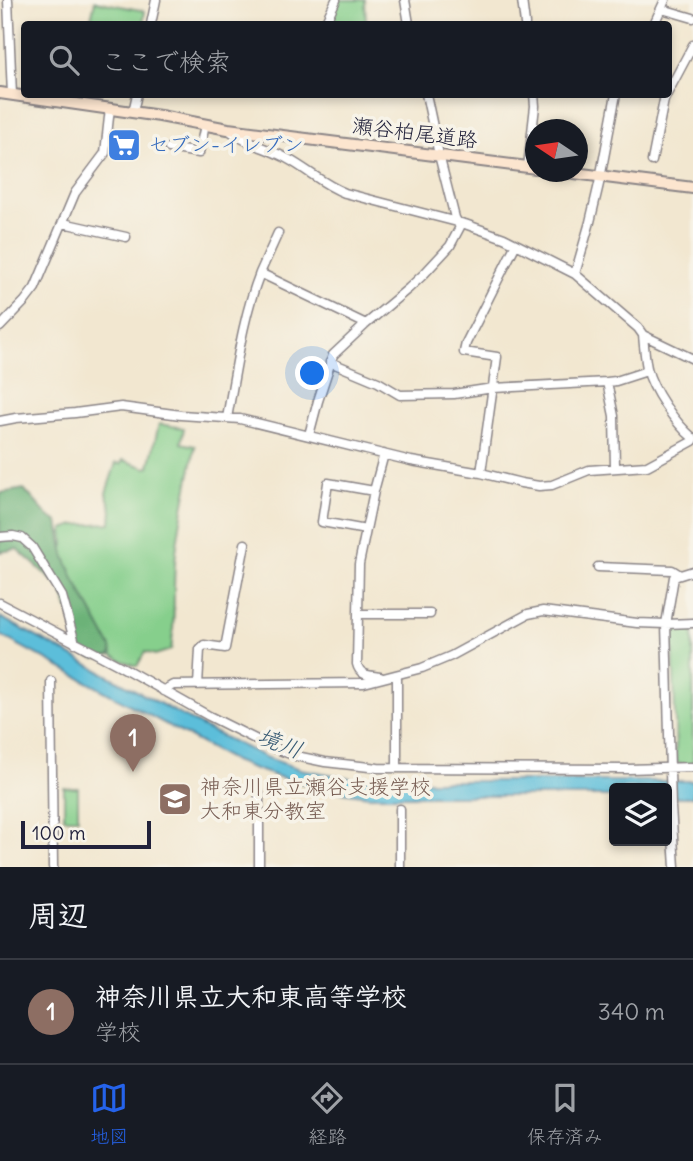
<!DOCTYPE html>
<html lang="ja">
<head>
<meta charset="utf-8">
<style>
  :root { --surface:#171b24; --page:#242831; --text:#f1f3f6; --muted:#9ea1a6; --line:#363941; --accent:#2563eb }
  body { margin:0; font-family:Delius,"Klee One",sans-serif; background:var(--page); color:var(--text) }
  .controls { position:absolute; right:21px; bottom:21px; display:grid; overflow:hidden; border-radius:7px; box-shadow:0 4px 10px #0003 }
  .controls button { width:63px; height:63px; display:grid; place-items:center; padding:0; border:0; border-bottom:2px solid var(--line); background:var(--surface); color:var(--text); font:35px sans-serif }
  .compass { position:absolute; left:525px; top:119px; width:63px; height:63px; border-radius:50%; background:var(--surface); box-shadow:0 4px 10px #0003; rotate:283deg }
  .scale { position:absolute; left:21px; bottom:18px; width:130px; box-sizing:border-box; padding-left:7px; border:4px solid #22223b; border-top:0; font-size:19px; line-height:24px; white-space:nowrap; color:#22223b; -webkit-text-stroke:5px #f7f3e8; paint-order:stroke }
  .you { position:absolute; left:313px; top:374px; width:24px; height:24px; margin:-18px; border:5px solid #fff; border-radius:50%; background:#1a73e8; box-shadow:0 0 0 10px #1a73e833 }
  .badge { display:grid; place-items:center; width:46px; height:46px; border-radius:50%; background:var(--accent); color:#fff; font-size:23px; font-weight:700 }
  .pin { position:absolute; translate:-50% -58px; filter:drop-shadow(0 2px 4px #0008) }
  .pin::after { content:''; position:absolute; top:37px; width:24px; height:21px; background:inherit; clip-path:polygon(0 0,100% 0,50% 100%) }
  .list { margin:0; padding:0; list-style:none }
  h2 { display:flex; justify-content:space-between; align-items:center; height:91px; margin:0; padding:0 28px; font-size:30px }
  h2 small { font-size:23px; font-weight:400; color:var(--muted) }
  .list li { display:grid; grid-template-columns:46px 1fr auto; gap:21px; align-items:center; box-sizing:border-box; height:105px; padding:0 28px; border-top:2px solid var(--line) }
  .list b { display:block; font-size:26px; white-space:nowrap }
  .list p { margin:0; font-size:23px; white-space:nowrap; color:var(--muted) }
  .list em { font-size:23px; font-style:normal; color:var(--muted) }
  .icon { flex:none; width:38px; height:38px; fill:none; stroke:currentColor; stroke-width:2; stroke-linecap:round; stroke-linejoin:round }
  .map { position:relative; flex:none; width:693px; height:867px; overflow:hidden }
  .search { position:absolute; background:var(--surface); box-shadow:0 4px 10px #0003; left:21px; right:21px; top:21px; height:77px; display:flex; align-items:center; gap:18px; box-sizing:border-box; padding:0 24px; border-radius:7px; color:var(--muted); font-size:26px }
  .sheet { height:196px; background:var(--surface) }
  nav { display:flex; justify-content:space-around; align-items:center; box-sizing:border-box; height:98px; border-top:2px solid var(--line); background:var(--surface); font-size:19px; color:var(--muted) }
  nav a { display:grid; justify-items:center; gap:4px }
  nav .on { color:var(--accent) }
  .map>svg:first-child { display:block }
</style>
</head>
<body>
<div class="map">
<svg width="693" height="867" viewBox="0 0 693 867">
  <rect width="100%" height="100%" fill="#f7f3e8"/>
  <filter id="ink" filterUnits="userSpaceOnUse"><feTurbulence type="fractalNoise" baseFrequency=".0143" numOctaves="2"/><feDisplacementMap in="SourceGraphic" scale="14" xChannelSelector="R" yChannelSelector="G"/><feConvolveMatrix kernelMatrix="1 2 1 2 8 2 1 2 1" color-interpolation-filters="sRGB"/></filter>
  <filter id="wash" filterUnits="userSpaceOnUse"><feTurbulence type="fractalNoise" baseFrequency=".00686" numOctaves="4" result="noise"/><feDisplacementMap in="SourceGraphic" scale="28" xChannelSelector="R" yChannelSelector="G"/><feGaussianBlur stdDeviation="1.57" result="paint"/><feColorMatrix in="noise" values="0 0 0 0 0 0 0 0 0 0 0 0 0 0 0 0 0 1.4 0 .05"/><feComposite in="paint" operator="in"/></filter>
  <g filter="url(#wash)">
    <rect width="100%" height="100%" fill="#f2e7d0"/>
    <!-- green -->
    <path fill="#86cf8c" stroke="#547864" stroke-width="2" d="M339,0H365L366,24H348L329,19Z
      M95,1L145,11L143,24H90Z
      M159,424L184,428L181,443L195,446C189,481 180,517 176,553C172,585 176,618 171,650L155,655L145,652L137,666L120,660L98,646L58,550L64,546L63,529L75,525L111,523L112,510L106,493L116,463L121,464L123,460L146,468L149,467Z
      M679,628L693,629V764H678L676,758L673,632Z
      M64,788H78V818H64Z"/>
    <!-- forest -->
    <path fill="#6cb278" stroke="#476a5a" stroke-width="2" d="M24,489L47,515L58,522L64,555L74,579L111,647L112,655L95,659L79,652L72,619L60,587L17,549L0,552V493Z"/>
    <!-- water -->
    <path fill="#5cbeda" stroke="#3f708a" stroke-width="2" d="M0,617L205,728L265,757L300,769L350,778L380,781H693V797H667V788H614V796H369C323,790 278,779 234,761L0,635Z"/>
  </g>
  <g filter="url(#ink)">
    <g fill="none" stroke-linecap="round" stroke-linejoin="round">
      <!-- minor casing -->
      <g stroke="#8a8486" stroke-width="11">
        <path id="minor" d="M8,0L12,95
          M405,0L409,24
          M522,0L525,24
          M662,9L693,18
          M151,24L156,0
          M326,24L327,19L336,0
          M654,24L665,0
          M668,92L693,45
          M133,112L137,94
          M228,129C245,144 269,148 288,159C308,170 324,185 345,193L465,224L504,238L575,274L638,328L643,335L693,359
          M169,148L199,153L205,125
          M652,161L664,100L667,94
          M528,167L535,106L534,94
          M63,223L126,237
          M278,233L260,273L366,324
          M575,274L590,222L599,184L616,94
          M0,327L25,301L35,288L75,193L105,153L110,108
          M643,335C644,346 645,358 647,368C652,390 676,424 693,438
          M330,362L378,382L400,395L454,394L493,388L607,382L614,416L615,467
          M607,382L616,381L647,371
          M227,418C236,370 242,319 260,273
          M0,421L16,418L75,413L121,407L181,415L240,419L411,461L481,473L521,483L539,486L552,485L589,470L647,466L693,441
          M309,435L318,401L333,355L366,324L409,288L424,274L450,246L460,227L455,218L439,155L426,94
          M481,473L497,357L464,352L466,343L516,244
          M366,530L322,522L328,483L374,491
          M0,537L13,536L22,538L32,547L62,596L75,643
          M598,567L672,570L680,575
          M0,603L120,666L209,716L271,747L296,756L325,762L378,768L629,769L693,767
          M359,614H430
          M397,675V768
          M380,677C369,675 360,676 357,664L359,564L374,491L384,454
          M51,681L53,867
          M198,685L200,649L204,645L225,648L245,544
          M163,691L173,685L364,683L422,668L451,656L528,614L543,611L637,623L666,624L674,577L693,571
          M400,809V867
          M259,867V793
          M675,867L671,807L666,624L693,623"/>
      </g>
      <!-- secondary casing -->
      <g stroke="#8a8486" stroke-width="14">
        <path id="secondary" d="M0,93L160,116L228,129L536,168
          M566,172L693,188"/>
      </g>
      <!-- minor -->
      <use href="#minor" stroke="#fff" stroke-width="8"/>
      <!-- secondary -->
      <use href="#secondary" stroke="#fce5cf" stroke-width="10"/>
    </g>
  </g>
  <!-- icons -->
  <defs>
    <g id="supermarket-square" transform="scale(1.75)"><rect x="-9" y="-9" width="18" height="18" rx="4" fill="#3f7fe0" stroke="#f7f3e8"/><path d="M-6-5.5h2.5l.6 2H6L4.5 2H-2.5L-4.4-4H-6ZM-1.5 3.2a1.3 1.3 0 1 0 .1 0ZM3 3.2a1.3 1.3 0 1 0 .1 0Z" fill="#fff"/></g>
    <g id="school-square" transform="scale(1.75)"><rect x="-9" y="-9" width="18" height="18" rx="4" fill="#8d6e63" stroke="#f7f3e8"/><path d="M0-5L7-2L0 1L-7-2ZM-4 1L0 2.5L4 1V4Q0 6-4 4Z" fill="#fff"/></g>
  </defs>
  <g fill-rule="evenodd">
    <use href="#supermarket-square" x="124" y="145"/>
    <use href="#school-square" x="175" y="799"/>
  </g>
  <g text-anchor="middle" stroke-width="7" stroke-linejoin="round" paint-order="stroke">
    <!-- street labels -->
    <g font-size="21" fill="#22223b" stroke="#f7f3e8">
      <text transform="translate(415 133) rotate(7)" y="7">瀬谷柏尾道路</text>
    </g>
    <!-- shop labels -->
    <g font-size="21" fill="#366cbe" stroke="#f7f3e8" text-anchor="start">
      <text x="148" y="152">セブン-イレブン</text>
    </g>
    <!-- education labels -->
    <g font-size="21" fill="#785e54" stroke="#f7f3e8" text-anchor="start">
      <text x="200" y="794">神奈川県立瀬谷支援学校<tspan x="200" dy="24">大和東分教室</tspan></text>
    </g>
    <!-- water labels -->
    <g font-size="23" font-style="italic" fill="#365973" stroke="#f7f3e8">
      <text transform="translate(280 743) rotate(21)" y="8">境川</text>
    </g>
  </g>
</svg>
<div class="controls">
<button><svg class="icon" aria-label="layers" viewBox="0 0 24 24"><path d="M12 4l9 5-9 5-9-5zM3 14l9 5 9-5"/></svg></button>
</div>
<svg class="compass" viewBox="-18 -18 36 36"><path d="M0-13l5 13h-10z" fill="#e53935"/><path d="M0 13l5-13h-10z" fill="#9ea1a6"/></svg>
<div class="scale">100 m</div>
<div class="you"></div>
<div class="pin badge" style="left:133px;top:772px;background:#8d6e63">1</div>
<div class="search"><svg class="icon" aria-label="search" viewBox="0 0 24 24"><circle cx="10" cy="10" r="6"/><path d="M15 15l6 6"/></svg>ここで検索</div>
</div>
<section class="sheet">
<h2>周辺<small></small></h2>
<ul class="list">
<li><span class="badge" style="background:#8d6e63">1</span><div><b>神奈川県立大和東高等学校</b><p>学校</p></div><em>340 m</em></li>
</ul>
</section>
<nav>
<a class="on"><svg class="icon" aria-label="map" viewBox="0 0 24 24"><path d="M3 6l6-2 6 2 6-2v14l-6 2-6-2-6 2zM9 4v14M15 6v14"/></svg>地図</a>
<a><svg class="icon" aria-label="directions" viewBox="0 0 24 24"><path d="M12 3l9 9-9 9-9-9zM9 14v-3h6M13 9l2 2-2 2"/></svg>経路</a>
<a><svg class="icon" aria-label="saved" viewBox="0 0 24 24"><path d="M7 4h10v16l-5-4-5 4z"/></svg>保存済み</a>
</nav>
</body>
</html>
